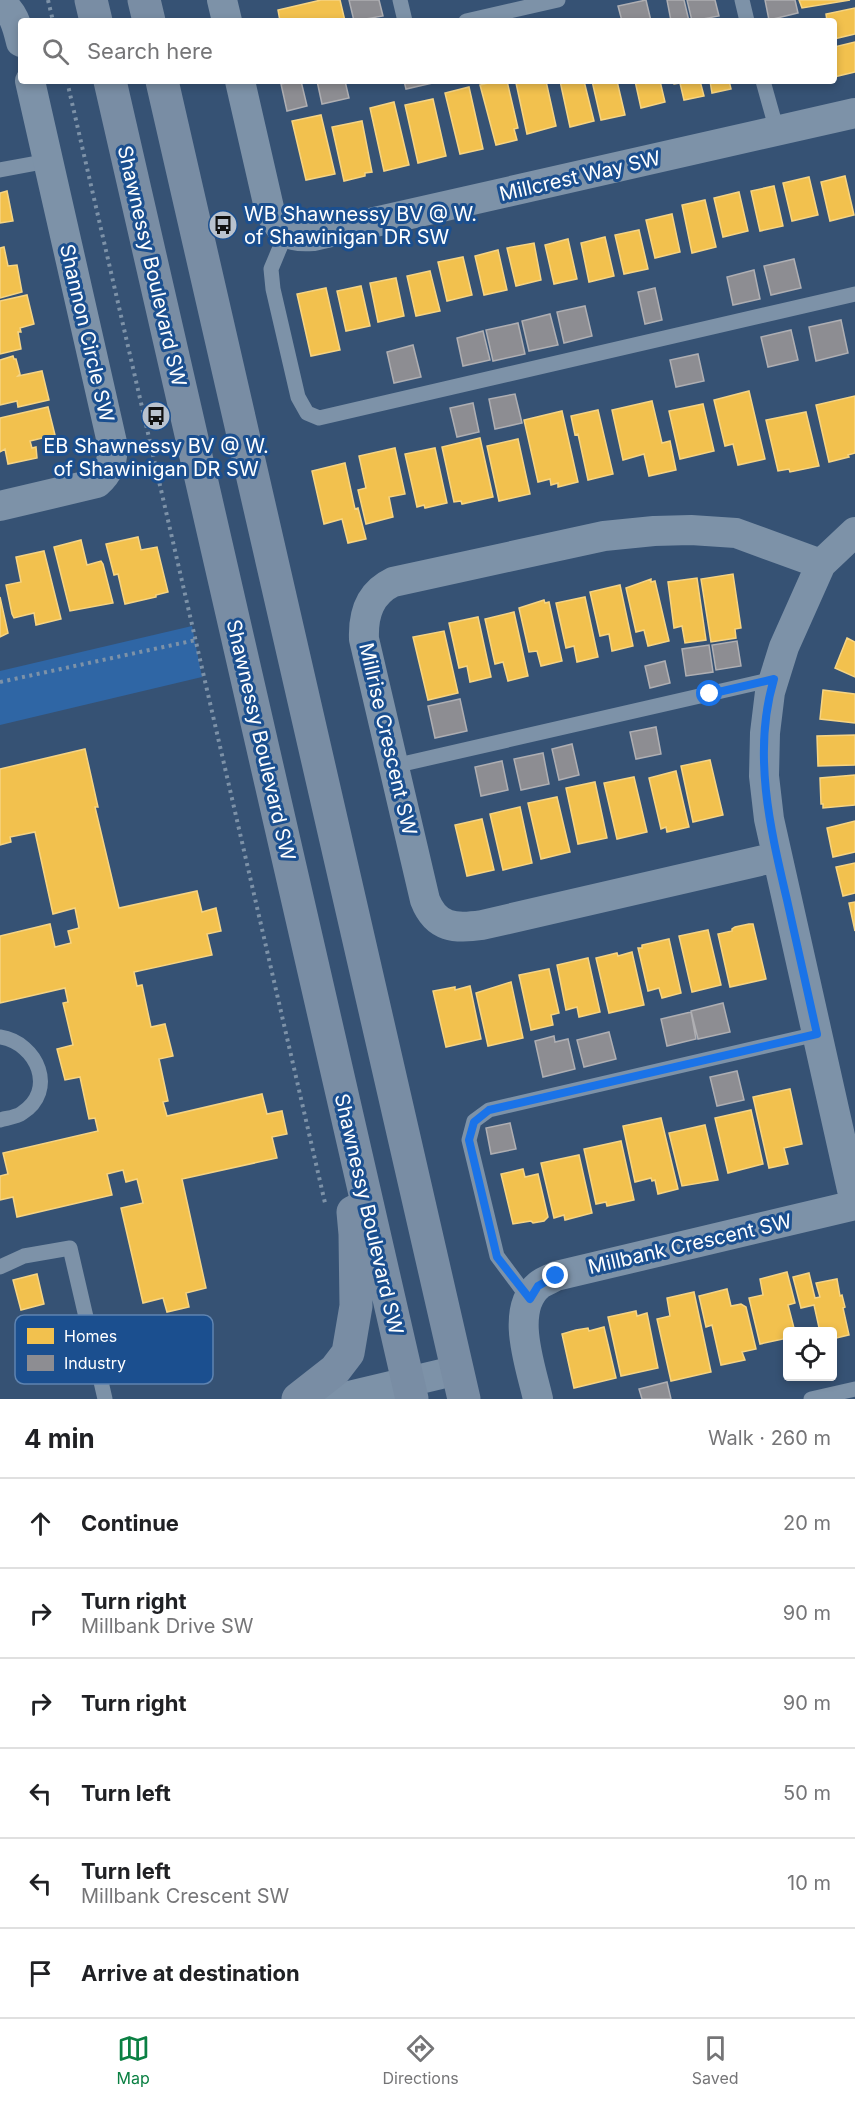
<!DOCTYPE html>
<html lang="en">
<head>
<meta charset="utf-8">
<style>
  :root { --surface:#fff; --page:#f2f2f2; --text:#202124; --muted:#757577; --line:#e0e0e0; --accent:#0b8043 }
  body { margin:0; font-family:Inter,sans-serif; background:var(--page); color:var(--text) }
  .controls { position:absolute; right:18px; bottom:18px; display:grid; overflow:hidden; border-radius:6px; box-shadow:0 3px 9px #0003 }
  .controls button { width:54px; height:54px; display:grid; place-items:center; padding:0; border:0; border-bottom:2px solid var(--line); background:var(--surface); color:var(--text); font:30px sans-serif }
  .stop { position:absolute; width:18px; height:18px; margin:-14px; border:4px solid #1a73e8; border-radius:50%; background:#fff }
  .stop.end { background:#1a73e8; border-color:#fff; box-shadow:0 2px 6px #0008 }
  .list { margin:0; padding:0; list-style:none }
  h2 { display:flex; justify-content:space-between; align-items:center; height:78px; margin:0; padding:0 24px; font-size:26px }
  h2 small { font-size:20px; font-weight:400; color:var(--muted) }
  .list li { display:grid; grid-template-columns:39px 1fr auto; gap:18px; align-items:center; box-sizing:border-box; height:90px; padding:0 24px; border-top:2px solid var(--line) }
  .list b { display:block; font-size:22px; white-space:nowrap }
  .list p { margin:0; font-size:20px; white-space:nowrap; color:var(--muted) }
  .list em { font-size:20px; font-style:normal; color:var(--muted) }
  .icon { flex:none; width:33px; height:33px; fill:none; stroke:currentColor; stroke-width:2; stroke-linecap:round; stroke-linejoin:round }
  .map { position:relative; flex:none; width:855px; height:1399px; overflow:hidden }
  .search { position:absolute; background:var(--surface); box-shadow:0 3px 9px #0003; left:18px; right:18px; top:18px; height:66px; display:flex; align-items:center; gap:15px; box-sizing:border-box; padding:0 21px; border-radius:6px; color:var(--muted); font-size:22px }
  .sheet { height:618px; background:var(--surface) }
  nav { display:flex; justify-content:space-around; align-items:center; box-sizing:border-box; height:84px; border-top:2px solid var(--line); background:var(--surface); font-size:16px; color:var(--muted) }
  nav a { display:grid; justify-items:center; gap:3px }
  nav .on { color:var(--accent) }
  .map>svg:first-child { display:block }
</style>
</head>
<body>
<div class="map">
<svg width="855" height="1399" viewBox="0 0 855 1399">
  <rect width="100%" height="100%" fill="#365274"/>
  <!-- green -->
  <path fill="#2f66a5" d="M192,626L202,677L0,725V671Z"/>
  <!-- homes -->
  <path fill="#f2c14e" stroke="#f6d483" stroke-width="1.5" d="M321,0H340L345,21H280L278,10Z
    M799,0H850L802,8Z
    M855,8V34L834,39V21H827L826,14Z
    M855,42V72L834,77V47Z
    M496,81H507L518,128L514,129L517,140L496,145L480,85Z
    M525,81H546L556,126L527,134L516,83Z
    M560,81H584L594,121L570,127Z
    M592,81H617L625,115L601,120Z
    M635,81H660L665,102L641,108Z
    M673,81H700L704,96L684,100L680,83L674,84Z
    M710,81H729L731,89L712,93Z
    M469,87L483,149L460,154L445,93Z
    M433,99L446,156L418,163L405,105Z
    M394,102L409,165L384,171L370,108Z
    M321,115L335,174L306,180L292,121Z
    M362,121L372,172L365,173V176L344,181L332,127Z
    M845,176L854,215L830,221L821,182Z
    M809,177L818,215L792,221L783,183Z
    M774,186L783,226L760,231L751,191Z
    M7,191L13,221L0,223V193Z
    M739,192L748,231L723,237L714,198Z
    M705,200L716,247L692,253L682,205Z
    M672,214L680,252L655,258L646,220Z
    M639,230L648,269L624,274L615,235Z
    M605,237L614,276L589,282L581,243Z
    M568,239L577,279L554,284L545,245Z
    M534,243L541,280L516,286L507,248Z
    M4,247L8,266L17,265L22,292L0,298V248Z
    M498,250L507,290L484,295L475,256Z
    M463,257L472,295L447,301L438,262Z
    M430,271L440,311L416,316L407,276Z
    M396,278L404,316L378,322L370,283Z
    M361,286L370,326L346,331L337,291Z
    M326,288L340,350L311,356L297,294Z
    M27,295L34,324L20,328L21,332H18L21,349L0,354V301Z
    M13,356L14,359H16L20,374L18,376L42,371L49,400L18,407L17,401L0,405V360Z
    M749,391L765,459L738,465L733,444L725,446L714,400Z
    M855,396V453L848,455L849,457L829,462L816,405Z
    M652,401L662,443L670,441L676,470L649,476L644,454L623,460L612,410Z
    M703,404L714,451L680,459L669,411Z
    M48,407L55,435L30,441L32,448L36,447L37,458L8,464L5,449L0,452V418Z
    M598,410L613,474L588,480L578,434L575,435L571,416Z
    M562,411L578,482L558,487V483L551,485L550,479L538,482L524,420Z
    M806,412L819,466L790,472L789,469L778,471L766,420Z
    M480,438L493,497L462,504L461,501L454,502L442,447Z
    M518,439L530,494L499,501L487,446Z
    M395,448L405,494L389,497L393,517L366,524L358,490L366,488L359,456Z
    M435,448L447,503L425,508L424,505L417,507L405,454Z
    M345,463L355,509L358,508L366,539L348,543L342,519L324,524L312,471Z
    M138,537L141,550L157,547L168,592L156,595V597L125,604L118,574L114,575L106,544Z
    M81,540L87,565L101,561L103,564L113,603L70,611L54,547Z
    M44,551L61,619L36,625L34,613L14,618L12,614L6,585L21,582L16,557Z
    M733,574L741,628L735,629L736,638L711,642L701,579Z
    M697,578L706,640L685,643L682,626L674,628L668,582Z
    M651,579V582L655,581L669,641L648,646L644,630L636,632L626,588Z
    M620,585L633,646L612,651L609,634L600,636L590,592Z
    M0,597L8,633L0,637Z
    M585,597L598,657L577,662L574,646L566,648L556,603Z
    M544,600L545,603L549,602L562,661L541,666L537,651L529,652L519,608Z
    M514,612L528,676L508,681L503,662L495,664L485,619Z
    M478,617L491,677L470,682L467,666L459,668L449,623Z
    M444,631L458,693L428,700L413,637Z
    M847,638L855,642V677L835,668Z
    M823,690L855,694V723L820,719Z
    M855,735V765L818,766L817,736Z
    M85,749L98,807H95L119,908L197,891L202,912L216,908L221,931L207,934L212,955L134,972L137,986L142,985L151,1027L165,1024L173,1056L159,1059L168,1101L163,1102L167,1116L262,1094L267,1114L282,1111L287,1134L272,1137L277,1158L182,1179L206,1288L186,1293L189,1307L167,1312L163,1298L143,1303L121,1208L143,1203L137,1179L126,1182L123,1170L107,1174L112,1195L17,1217L13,1197L0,1200V1176L8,1174L3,1153L98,1131L95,1118L89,1119L80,1077L65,1080L57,1049L73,1045L63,1003L68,1002L65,988L0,1003V936L50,924L55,947L71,943L68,931L79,928L75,908L53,914L35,832L10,837L11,842L0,845V769Z
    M710,760L723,815L693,822L681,766Z
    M676,771L689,827L667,832L666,827L661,829L649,778Z
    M855,775V805L823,808V804H821L820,778Z
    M634,777L647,832L617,839L604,783Z
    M595,782L607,838L578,844L566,788Z
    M557,797L570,852L541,859L528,803Z
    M520,807L532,863L503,870L490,814Z
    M482,819L494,870L467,876L455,825Z
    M855,821V852L833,857L827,828Z
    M855,863V893L843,896L836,867Z
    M855,902V931L849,903Z
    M749,924H753L766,979L730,987L718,934L732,931V929L735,927Z
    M708,930L721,985L692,992L679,936Z
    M669,939L681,993L662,998L659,988L648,991L638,948H642V945Z
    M632,952L644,1005L609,1013L596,958L617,953L618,956Z
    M588,958L600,1012L579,1017L577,1007L566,1010L557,965Z
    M549,969L559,1013L551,1015L553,1025L531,1030L519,975Z
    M511,982L523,1038L488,1046L476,993Z
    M470,986L481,1039L446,1047L433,991L455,987V990Z
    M790,1089L802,1144L784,1148L788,1164L769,1168L753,1097Z
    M751,1110L763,1164L728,1173L715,1118Z
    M661,1118L678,1189L658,1194L655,1180L652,1181L651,1178L635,1182L623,1126Z
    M705,1125L718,1180L682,1186L669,1133Z
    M621,1141L634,1200L607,1206L606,1202L596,1204L584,1149Z
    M579,1155L592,1213L565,1220L564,1215L554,1218L541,1163Z
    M523,1169L525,1177L538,1174L548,1217L544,1221L533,1223L531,1221L513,1224L501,1174Z
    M787,1272L795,1303L788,1305L795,1332H788V1338L760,1344L749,1298L763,1295L760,1279Z
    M809,1273L815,1298L820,1297L816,1283L837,1279L840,1296L842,1295L845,1307L843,1308L849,1335L832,1339V1332H820L814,1305L801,1308L793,1277Z
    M37,1274L44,1304L21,1310L13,1280Z
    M727,1289L731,1306L741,1304L746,1307L756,1349L742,1352L745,1360L721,1365L712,1325L706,1327L699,1296Z
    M694,1292L711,1372L671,1381L657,1319L670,1316L667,1298Z
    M636,1311L637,1316L647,1313L658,1368L621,1376L608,1317Z
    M604,1327L616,1378L574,1388L562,1334L576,1330L588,1328L589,1331Z"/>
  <!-- industry -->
  <path fill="#8d8d92" stroke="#afafb3" stroke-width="1.5" d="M349,0H379L383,16L354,21Z
    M646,0L651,21H622L618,6Z
    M667,0H684L689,21H671Z
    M687,0H715L719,16L692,21Z
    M765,0H795L798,13L769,20Z
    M296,81H301L307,106L287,111L281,84Z
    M317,81H345L349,98L322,104Z
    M404,81H433V83L406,89Z
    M794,259L801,288L771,295L764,266Z
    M754,270L760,299L733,305L727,277Z
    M655,288L662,320L645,324L638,292Z
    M585,306L592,336L564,343L557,312Z
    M550,314L558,345L529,351L522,321Z
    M841,320L848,353L816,361L809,327Z
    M518,323L525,354L493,361L486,330Z
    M791,330L798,360L768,367L761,337Z
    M483,331L490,360L463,366L457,338Z
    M413,345L421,377L394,383L387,352Z
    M698,354L704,381L676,387L670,360Z
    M515,394L522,423L495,429L489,399Z
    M473,403L479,432L457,437L450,408Z
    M737,641L741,666L716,670L712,645Z
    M709,645L713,672L686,676L682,649Z
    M665,661L670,683L650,688L645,666Z
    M460,699L467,731L435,738L428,706Z
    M656,727L661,754L636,759L630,732Z
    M572,744L579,775L559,780L552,749Z
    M543,753L549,784L521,790L514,759Z
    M502,761L508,790L481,796L475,767Z
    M723,1003L730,1032L698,1039L691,1011Z
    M691,1012L696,1039L667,1046L661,1019Z
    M609,1032L616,1059L584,1067L577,1040Z
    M554,1036L555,1042L568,1039L575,1069L543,1077L535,1041Z
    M737,1071L744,1100L717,1106L710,1077Z
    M510,1123L516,1149L491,1154L486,1128Z
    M667,1382L671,1399H642L639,1389Z"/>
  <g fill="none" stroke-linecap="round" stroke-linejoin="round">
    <!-- path -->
    <path stroke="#7d92a8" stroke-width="4" stroke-dasharray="3 4.5" stroke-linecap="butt" d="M48,0L53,21
      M67,81L325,1203
      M0,682L196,640"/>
    <!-- service -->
    <path stroke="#7d92a8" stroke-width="15" d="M400,0L405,21
      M742,0L747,21
      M466,21L558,0
      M763,81L777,131
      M0,170L48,161
      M286,233L271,269L273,289L298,397L307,413L319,418L855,294
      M394,766L774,679
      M0,1037C38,1043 57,1091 22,1113C17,1117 7,1118 0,1120
      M0,1267L24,1256L70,1248L105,1399
      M529,1299L497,1256L469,1140L474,1121L489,1110L817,1034
      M811,1399L855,1389"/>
    <!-- minor -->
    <path stroke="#7d92a8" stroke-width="30" d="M222,0L227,21
      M0,3C14,12 17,26 21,42
      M240,81L270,212C282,233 288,238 313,236L855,113
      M0,506L97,483C109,472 112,463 113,447L30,81
      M855,532L821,564L784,647L774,679L770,692L765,733L764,776L769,819L855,1203
      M777,857L482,925C455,929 436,928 425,900L364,639C363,614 370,593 393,582L604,536L654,531L691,530L736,533L821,564
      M336,1399L458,1370
      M538,1399C531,1367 509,1310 539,1285C544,1281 551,1279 556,1276L855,1205"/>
    <!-- secondary -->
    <path stroke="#798da4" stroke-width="33" d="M91,0L96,21
      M144,0L149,21
      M110,81L412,1399
      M162,81L464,1399
      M298,1399L335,1370L348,1353L356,1306L355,1234L353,1212"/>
  </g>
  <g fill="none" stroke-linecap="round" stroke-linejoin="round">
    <!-- route -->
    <path stroke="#1a73e8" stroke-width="8" d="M556,1276L538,1286L530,1299L497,1257L469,1140L474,1122L489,1110L817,1034C807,989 797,944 787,900C770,828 752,752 774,679L710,694"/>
  </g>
  <!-- icons -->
  <defs>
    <g id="bus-disc" transform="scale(1.5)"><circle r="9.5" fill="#b9c2ce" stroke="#1b4f8f"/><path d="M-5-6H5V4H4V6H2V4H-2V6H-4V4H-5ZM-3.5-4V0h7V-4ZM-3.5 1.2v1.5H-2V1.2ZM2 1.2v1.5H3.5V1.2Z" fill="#111"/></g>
  </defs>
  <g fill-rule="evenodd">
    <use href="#bus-disc" x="223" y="225"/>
    <use href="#bus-disc" x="156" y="416"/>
  </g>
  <g text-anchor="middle" stroke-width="6" stroke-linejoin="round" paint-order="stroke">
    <!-- street labels -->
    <g font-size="20" fill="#fff" stroke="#1b4f8f">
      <text transform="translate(580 176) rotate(-13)" y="7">Millcrest Way SW</text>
      <text transform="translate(152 266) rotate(77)" y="7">Shawnessy Boulevard SW</text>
      <text transform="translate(87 333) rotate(77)" y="7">Shannon Circle SW</text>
      <text transform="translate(388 739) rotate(77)" y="7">Millrise Crescent SW</text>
      <text transform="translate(261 740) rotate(77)" y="7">Shawnessy Boulevard SW</text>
      <text transform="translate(369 1214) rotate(77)" y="7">Shawnessy Boulevard SW</text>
      <text transform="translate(690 1244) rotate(-13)" y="7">Millbank Crescent SW</text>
    </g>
    <!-- poi labels -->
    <g font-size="20" fill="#fff" stroke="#1b4f8f" text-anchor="start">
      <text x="244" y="221">WB Shawnessy BV @ W.<tspan x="244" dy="23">of Shawinigan DR SW</tspan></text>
      <text x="156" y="453" text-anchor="middle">EB Shawnessy BV @ W.<tspan x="156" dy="23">of Shawinigan DR SW</tspan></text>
    </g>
  </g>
  <!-- legend -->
  <rect x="15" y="1315" width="198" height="69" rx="9" fill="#1b4f8f" stroke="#5f84b1" stroke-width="1.5"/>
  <rect x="27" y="1328" width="27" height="16" fill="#f2c14e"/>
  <rect x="27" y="1355" width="27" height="16" fill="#8d8d92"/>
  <g font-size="16" fill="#fff">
    <text x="64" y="1342">Homes</text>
    <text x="64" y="1369">Industry</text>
  </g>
</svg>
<div class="controls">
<button><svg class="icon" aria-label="locate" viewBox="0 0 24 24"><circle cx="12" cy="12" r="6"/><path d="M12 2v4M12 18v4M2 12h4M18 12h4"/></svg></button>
</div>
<div class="stop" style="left:710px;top:694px"></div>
<div class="stop end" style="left:556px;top:1276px"></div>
<div class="search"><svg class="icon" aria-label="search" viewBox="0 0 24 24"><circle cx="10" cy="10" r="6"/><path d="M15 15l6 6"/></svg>Search here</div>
</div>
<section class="sheet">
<h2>4 min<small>Walk · 260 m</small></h2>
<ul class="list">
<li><svg class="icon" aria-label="ahead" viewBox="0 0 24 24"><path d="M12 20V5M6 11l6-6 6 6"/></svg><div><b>Continue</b></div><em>20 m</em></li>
<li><svg class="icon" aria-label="right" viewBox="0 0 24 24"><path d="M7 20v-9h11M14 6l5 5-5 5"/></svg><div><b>Turn right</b><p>Millbank Drive SW</p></div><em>90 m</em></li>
<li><svg class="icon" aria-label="right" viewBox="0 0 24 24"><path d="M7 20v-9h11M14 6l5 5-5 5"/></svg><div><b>Turn right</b></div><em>90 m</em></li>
<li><svg class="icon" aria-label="left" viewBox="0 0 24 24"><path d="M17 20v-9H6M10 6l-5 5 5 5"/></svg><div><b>Turn left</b></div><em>50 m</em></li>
<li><svg class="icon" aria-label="left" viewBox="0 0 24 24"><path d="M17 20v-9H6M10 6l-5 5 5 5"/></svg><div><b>Turn left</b><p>Millbank Crescent SW</p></div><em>10 m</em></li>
<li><svg class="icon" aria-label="arrive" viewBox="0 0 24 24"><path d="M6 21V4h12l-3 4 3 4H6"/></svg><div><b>Arrive at destination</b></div></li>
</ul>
</section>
<nav>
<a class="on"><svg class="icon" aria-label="map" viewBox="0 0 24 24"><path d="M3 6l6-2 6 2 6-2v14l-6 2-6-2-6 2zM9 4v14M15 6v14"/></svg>Map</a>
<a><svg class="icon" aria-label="directions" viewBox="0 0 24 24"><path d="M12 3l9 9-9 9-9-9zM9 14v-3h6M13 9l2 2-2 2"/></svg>Directions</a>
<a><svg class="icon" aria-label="saved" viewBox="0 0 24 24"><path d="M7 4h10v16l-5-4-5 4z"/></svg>Saved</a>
</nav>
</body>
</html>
